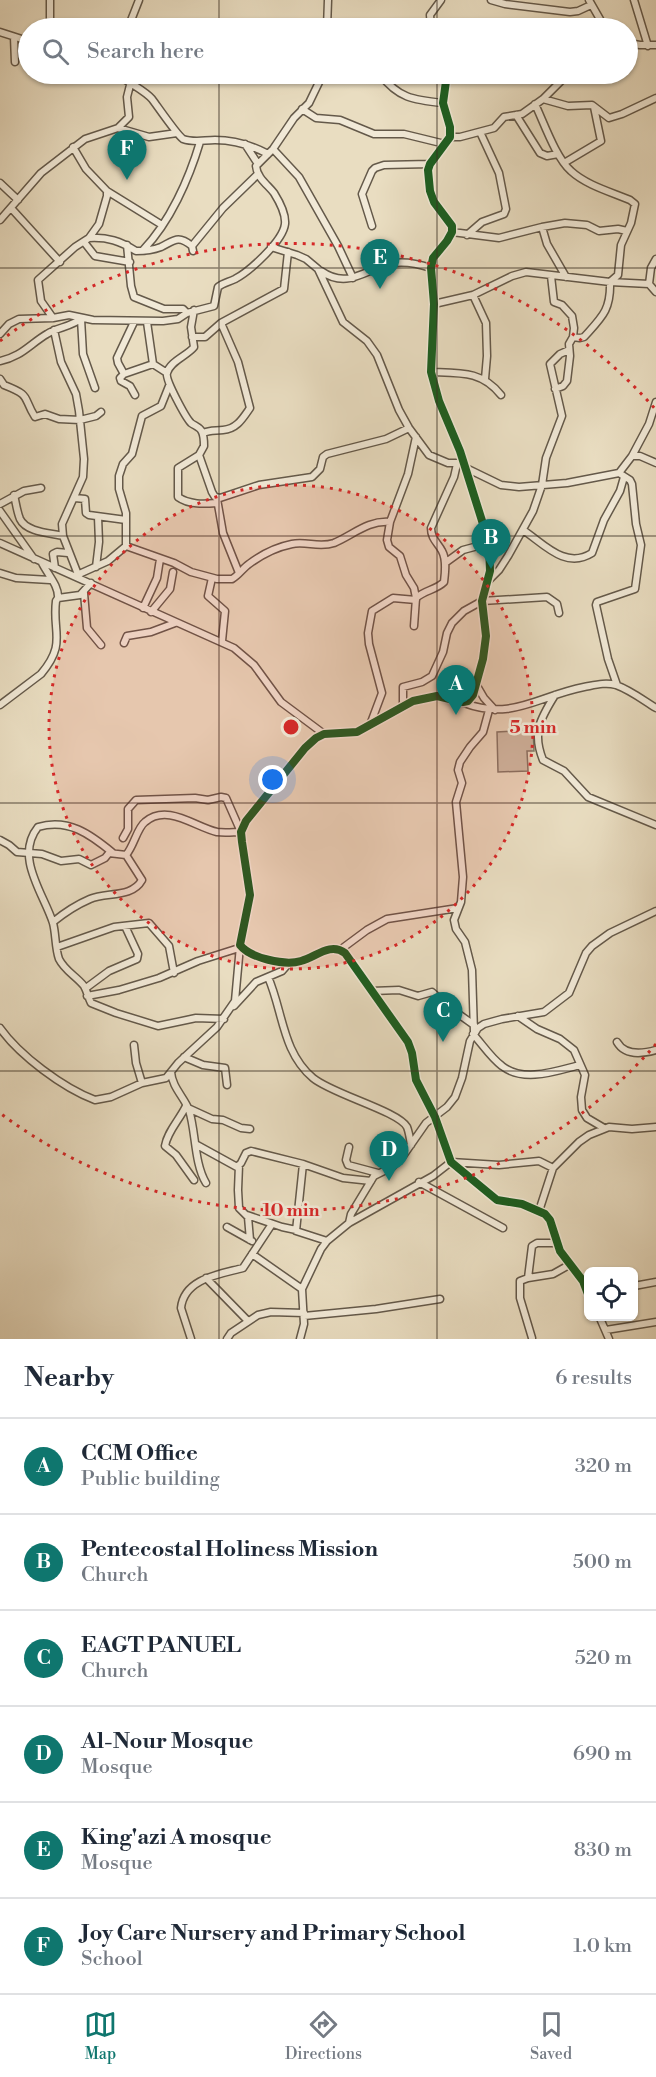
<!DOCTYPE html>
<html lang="en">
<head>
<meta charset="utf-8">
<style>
  :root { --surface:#fff; --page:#f2f2f3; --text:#1f2937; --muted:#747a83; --line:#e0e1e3; --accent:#0f766e }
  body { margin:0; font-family:"Libre Bodoni",serif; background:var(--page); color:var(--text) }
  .controls { position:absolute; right:18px; bottom:18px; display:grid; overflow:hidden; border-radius:9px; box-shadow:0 2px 4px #0004 }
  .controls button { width:54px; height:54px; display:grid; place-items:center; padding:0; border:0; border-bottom:2px solid var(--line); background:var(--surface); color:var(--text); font:30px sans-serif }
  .you { position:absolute; left:273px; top:780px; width:21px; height:21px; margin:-15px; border:4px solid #fff; border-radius:50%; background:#1a73e8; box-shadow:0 0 0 9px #1a73e833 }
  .badge { display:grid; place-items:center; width:39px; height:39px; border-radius:50%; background:var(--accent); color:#fff; font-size:20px; font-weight:700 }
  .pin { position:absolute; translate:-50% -50px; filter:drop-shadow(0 2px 3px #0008) }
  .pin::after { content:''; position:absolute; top:32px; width:21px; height:18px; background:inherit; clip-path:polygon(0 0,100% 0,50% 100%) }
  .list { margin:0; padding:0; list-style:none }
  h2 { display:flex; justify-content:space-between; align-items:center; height:78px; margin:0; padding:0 24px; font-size:26px }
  h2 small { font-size:20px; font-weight:400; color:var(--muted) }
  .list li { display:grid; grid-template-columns:39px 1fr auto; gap:18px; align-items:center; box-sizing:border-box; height:96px; padding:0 24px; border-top:2px solid var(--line) }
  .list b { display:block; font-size:22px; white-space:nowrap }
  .list p { margin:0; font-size:20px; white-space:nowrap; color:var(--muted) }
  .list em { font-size:20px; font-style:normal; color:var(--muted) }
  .icon { flex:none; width:33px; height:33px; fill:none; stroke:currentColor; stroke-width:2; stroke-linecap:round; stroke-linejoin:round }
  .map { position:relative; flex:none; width:656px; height:1339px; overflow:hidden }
  .search { position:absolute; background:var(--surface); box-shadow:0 2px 4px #0004; left:18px; right:18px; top:18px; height:66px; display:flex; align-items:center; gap:15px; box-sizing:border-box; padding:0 21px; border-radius:33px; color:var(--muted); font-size:22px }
  .sheet { height:654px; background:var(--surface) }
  nav { display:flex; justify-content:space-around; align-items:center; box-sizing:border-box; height:84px; border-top:2px solid var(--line); background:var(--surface); font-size:16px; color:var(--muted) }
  nav a { display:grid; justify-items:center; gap:3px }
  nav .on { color:var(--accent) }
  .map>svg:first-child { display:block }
</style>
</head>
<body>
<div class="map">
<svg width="656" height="1339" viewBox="0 0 656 1339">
  <rect width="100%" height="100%" fill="#e9ddc1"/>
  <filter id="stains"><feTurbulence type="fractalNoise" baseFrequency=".00333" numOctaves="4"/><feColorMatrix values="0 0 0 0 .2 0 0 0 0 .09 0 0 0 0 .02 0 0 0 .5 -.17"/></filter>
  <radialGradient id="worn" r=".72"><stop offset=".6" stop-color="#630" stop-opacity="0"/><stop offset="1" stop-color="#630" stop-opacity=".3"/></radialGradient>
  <!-- green -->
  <path fill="#cbbfa6" stroke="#817664" stroke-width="1.5" d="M533,730L534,751H527L528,771L498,772L497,732Z"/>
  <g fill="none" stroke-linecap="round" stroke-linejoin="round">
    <!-- minor casing -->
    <g stroke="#64594a" stroke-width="9">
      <path id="minor" d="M50,0V28
        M491,0L505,4L570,12L578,11L591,5
        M589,0L605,28
        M634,0L648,46
        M128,28L139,0
        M327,28L328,0
        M431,28L430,15L441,0
        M0,32L28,41
        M14,37L15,62
        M628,43L640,45H656
        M114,74C123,78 146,92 152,99C158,107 177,135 183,139C194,143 204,140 215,140C235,140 251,145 268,154
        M380,74C398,98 413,100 443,103
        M447,74L443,103L450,127V137L430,164L428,170L430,191L434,202L452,226V232L447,241L433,258L431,268L434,304L431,372L439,401L460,451L489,543L490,571L482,601L486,636L483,659L473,695L468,701L463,702L437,696L413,701L357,732L324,734L316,738L305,748L246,821L241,832L242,842L250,895L240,945C250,958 285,966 301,961C316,957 330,942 345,953L408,1042L412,1053L416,1080L435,1117L451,1162L497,1200L522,1204L545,1214L550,1220L560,1251L583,1281L588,1294
        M543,99L568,74
        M535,104C544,123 556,158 571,171C586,185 611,192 630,200L635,204L631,223L621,245L618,275L610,282C611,310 602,317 584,337L580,338L573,337
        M302,109L316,118L340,120L374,134H404L445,144
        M516,115L540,153L547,156L558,154
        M118,128L129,117L127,97L130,85
        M450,137H460L494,128L504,117L522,114L543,99L568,106L592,105L609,118L622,114L656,98
        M245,144L258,164
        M273,149L299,177L338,246L353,278
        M564,163L601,141L594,107
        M0,183L18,200
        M107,191L162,225
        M11,208L60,262
        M0,220L41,173L85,139L118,128L149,137L177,133
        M372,226L362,194L372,171L375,168L384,165L430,164
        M542,227L547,244L566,277
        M452,232L499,238L542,227L565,223L587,225L599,231L618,229L627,231
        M467,235L482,222L504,214L506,209L499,173L480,132
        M89,238C108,237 120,241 136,251C144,251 153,250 161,247C175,240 178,235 192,246L193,251
        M84,242L95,256L130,262
        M127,245L131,286L134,297L164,309H183L187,313
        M192,246L223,208L258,174
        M271,247L297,255L306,259L318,269L343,322L367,341L377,355L399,410L409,428L429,455L448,463H464
        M143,250C170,222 189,179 200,142
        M656,259L651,268L649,284L656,292
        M321,271C348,290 365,269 393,263C406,261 419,264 431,268
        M551,276L554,302L562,305L572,316L574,328L573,337L569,344L570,356L567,381L563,386L555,389
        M473,295L486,323L487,356L485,379
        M434,304L473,295L512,276L526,272L610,282L649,284
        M194,310L191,327L194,347C187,356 170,361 167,373C165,380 186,418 191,423C195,426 200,427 202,432C204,436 204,441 204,446L199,455L178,468V497C189,505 204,504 217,503
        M53,318L41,301L38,280L75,247L89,238L99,224L107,196V191L86,169L73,147
        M81,319L83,354L95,388
        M147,322L153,364L167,373
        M54,330L61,362L76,394L79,411L84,459L83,477L62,524L63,536L79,577
        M0,334L9,324L19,319L53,318L69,315L93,320L163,321L178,319L187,313L214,306L218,287C223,283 229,282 235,279C250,271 283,241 285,224C286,214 279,201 274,193C268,185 257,178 256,166L273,149L294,118L309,103L323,74
        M192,337H205L221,323L284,289L288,252
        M0,361C21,357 30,344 47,334C58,327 71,327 82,318
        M431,372C461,373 482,371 501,395
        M124,374L118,363L117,358L134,322
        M0,379L4,385C32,396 22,396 35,417L45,414L59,419L80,420L96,416L101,412
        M135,395L130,386L121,381L120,378L124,374L153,364
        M203,433C210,430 215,431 223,430C237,429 243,418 250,408L238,362L221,323
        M199,455L212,492L215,497L220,498L259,485L312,477L320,469L323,457L327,454L386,439L409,428
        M632,456H640L656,463
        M466,468L501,485L519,487L567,483L619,473L632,456L649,424L656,402
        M14,495C16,503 17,512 20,519C26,532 50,533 63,536
        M75,498L85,499L86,513L89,515L126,520
        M217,499L223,533L239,573
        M0,504L24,491L41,488
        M0,511L34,559
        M523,530C543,543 565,570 592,553L604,520L620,491L624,477
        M0,543L234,648L254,665L281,702L324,734
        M126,546L174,563L191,572L217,579H232C239,575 243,568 249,564C261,555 277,547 292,544C306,541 319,548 334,543C353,535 368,520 390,522
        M42,563C48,575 59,586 58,598
        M445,563L463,550L489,543
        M96,567L99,542L98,517
        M55,568L53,554L57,552L68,553
        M0,573L16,578L50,580
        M77,575L108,561L126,546V513L119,489V476L123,464L132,454L142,416L161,406L169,386
        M212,578L208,596L225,611L222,641
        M489,580L499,570L508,556L533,511L542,485L546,458L562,416L550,364L560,354L569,350
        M84,593L87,628L101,645
        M416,598C425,590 436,590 444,582C445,573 447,560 442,551C438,543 431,539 431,528L454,477L457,464
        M143,608L157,578L160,559
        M151,612L170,589L173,572
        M414,626L416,598L414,588L406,575L400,556L389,547L387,540L390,522L408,474L416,437
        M124,643L127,636L151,632L175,623
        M617,685L608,659L596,605L597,602L635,589L641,545L636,524L632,484L630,480L619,473
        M477,686L484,698L495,710
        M555,695C540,719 532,733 543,760L564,771L588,797L656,825
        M464,703C512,721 538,696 584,687C595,685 605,682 616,685C630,690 643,700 656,708
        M0,705L41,674C67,643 52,633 56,601L58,598L80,595L91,583
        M403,706V687L422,682L432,676L443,652L447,633L452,623L464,611L482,601L547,597L557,604L559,613
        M370,725L382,693L369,644L368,633L372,611L393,598L416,600
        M0,840L9,845L17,852L42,854L61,861L79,859L91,865L105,858L109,853L126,855C134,846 137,828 145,822C167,803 195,827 217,832C225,833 234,832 241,832L226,798L221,797L208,800L195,798L136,800L128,809V829L123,838
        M113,853C90,834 68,818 38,827C14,857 44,894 53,923C56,934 55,948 59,959C65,971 76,976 84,986C87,991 88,997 91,1003L116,1013L158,1026L196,1018L224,1019
        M53,922C64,913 76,905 90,899C107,892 132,898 142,880L126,855
        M57,947L114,927L149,923L169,946L174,973
        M340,950L367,930L387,919L458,908
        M268,977C283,1011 282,1052 313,1078C332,1094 398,1111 407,1127C409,1132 410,1139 411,1145
        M86,988L109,971L137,959L138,954L125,926
        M372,991L399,990L418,996L432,992L450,1008L474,1025
        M87,996L119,990L159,978L198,961L239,948
        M234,1006L256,982L282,971L289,963
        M518,1016L537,1029L560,1039L574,1050L585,1075L581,1097L582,1110L587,1118L604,1128
        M0,1028C19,1055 63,1088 95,1100L111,1097L142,1083L166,1078L178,1063L217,1027L235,1001L240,946
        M474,1032L472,970L465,942L456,929L454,920L461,902L463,877L456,802L462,783L458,770L460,762L470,747L483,732L489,710
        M473,1034C482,1044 491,1058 502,1066C524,1083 556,1071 580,1065
        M617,1042C625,1056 642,1054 656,1050
        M134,1045L136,1063L142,1083
        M184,1057L203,1065L225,1068L227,1085
        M171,1072C172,1087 184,1097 189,1110C196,1132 194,1163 206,1183
        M186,1106C180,1119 167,1132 165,1146L176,1155L194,1180
        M188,1108L212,1119L223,1120L241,1128L250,1129
        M197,1145L237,1167L241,1163L246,1153L251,1151L303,1164L343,1178L371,1181
        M349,1147L346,1160L348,1165L378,1173
        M303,1164L296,1231L327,1241
        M239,1165L238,1190L239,1208L248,1217L250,1240
        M419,1182L503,1228
        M539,1211L553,1168L579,1142L589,1135L609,1127L632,1129L656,1127
        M247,1215L282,1227L296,1230
        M349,1223L351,1214L374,1176L392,1167L403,1156L426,1123L447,1107L455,1097L462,1078L470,1041L478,1028L484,1024L502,1019L544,1012L569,993L586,953L592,946L610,933L656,911
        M227,1227L252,1241
        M252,1254L302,1289
        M206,1278L248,1321
        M528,1278L532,1246L537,1243H556
        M634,1286L656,1282
        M304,1316L376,1309L440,1299
        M599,1316L609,1339
        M606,1330L656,1322
        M532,1338L520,1298V1281L528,1278L553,1274L569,1265
        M191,1339L181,1308C184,1278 221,1274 243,1268L272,1224
        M227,1339L231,1333L258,1315L271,1312L304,1313
        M300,1339L304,1324L302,1289L321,1249L327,1241L349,1223L433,1176L451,1162L499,1165L539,1161L553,1168"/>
    </g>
    <!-- minor -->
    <use href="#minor" stroke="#f1e9d7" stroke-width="6"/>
    <!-- cycleway casing -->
    <g stroke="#f1e9d7" stroke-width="11">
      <path id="cycleway" d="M447,74L443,103L450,127V137L430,164L428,170L430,191L434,202L452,226V232L447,241L433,258L431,268L434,304L431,372L439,401L460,451L489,543L490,571L482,601L486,636L483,659L473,695L468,701L463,702L437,696L413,701L357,732L324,734L316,738L305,748L246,821L241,832L242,842L250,895L240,945C250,958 285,966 301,961C316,957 330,942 345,953L408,1042L412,1053L416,1080L435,1117L451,1162L497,1200L522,1204L545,1214L550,1220L560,1251L583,1281L588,1294"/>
    </g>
    <!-- cycleway -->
    <use href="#cycleway" stroke="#1b5e20" stroke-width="8"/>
  </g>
  <!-- grid -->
  <path fill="none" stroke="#372d22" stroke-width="1.5" stroke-opacity="0.55" d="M219,0V28M437,0V28M219,74V1339M437,74V1339M0,268H656M0,536H656M0,803H656M0,1071H656"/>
  <!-- distance rings -->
  <circle cx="291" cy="727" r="242" fill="#d62828" fill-opacity=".12"/>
  <g fill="none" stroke="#d62828" stroke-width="3" stroke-dasharray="3 6">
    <circle cx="291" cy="727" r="242"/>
    <path d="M656 1044A483 483 0 0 1 0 1113M0 341A483 483 0 0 1 656 410"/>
  </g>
  <circle cx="291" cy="727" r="9" fill="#d62828" stroke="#f1e9d7" stroke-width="3"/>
  <g font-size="18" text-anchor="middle" font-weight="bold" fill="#d62828" stroke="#f1e9d7" stroke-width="5" stroke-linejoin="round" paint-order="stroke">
    <text x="533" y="733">5 min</text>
    <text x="291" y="1216">10 min</text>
  </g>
  <rect width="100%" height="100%" filter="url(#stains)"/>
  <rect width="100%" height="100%" fill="url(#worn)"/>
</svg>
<div class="controls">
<button><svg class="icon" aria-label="locate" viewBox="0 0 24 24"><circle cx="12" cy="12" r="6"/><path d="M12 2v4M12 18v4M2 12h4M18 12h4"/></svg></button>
</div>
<div class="you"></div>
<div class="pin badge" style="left:456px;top:715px">A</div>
<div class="pin badge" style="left:491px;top:569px">B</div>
<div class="pin badge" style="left:443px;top:1042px">C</div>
<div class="pin badge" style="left:389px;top:1181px">D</div>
<div class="pin badge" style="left:380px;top:289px">E</div>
<div class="pin badge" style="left:127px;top:180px">F</div>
<div class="search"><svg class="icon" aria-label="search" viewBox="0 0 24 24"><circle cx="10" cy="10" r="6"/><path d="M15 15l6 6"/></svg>Search here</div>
</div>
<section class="sheet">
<h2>Nearby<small>6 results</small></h2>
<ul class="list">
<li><span class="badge">A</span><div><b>CCM Office</b><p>Public building</p></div><em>320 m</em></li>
<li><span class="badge">B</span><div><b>Pentecostal Holiness Mission</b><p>Church</p></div><em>500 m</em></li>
<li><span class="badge">C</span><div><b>EAGT PANUEL</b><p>Church</p></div><em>520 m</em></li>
<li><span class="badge">D</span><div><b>Al-Nour Mosque</b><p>Mosque</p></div><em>690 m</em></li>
<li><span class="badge">E</span><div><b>King'azi A mosque</b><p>Mosque</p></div><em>830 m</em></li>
<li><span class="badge">F</span><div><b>Joy Care Nursery and Primary School</b><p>School</p></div><em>1.0 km</em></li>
</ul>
</section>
<nav>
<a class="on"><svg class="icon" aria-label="map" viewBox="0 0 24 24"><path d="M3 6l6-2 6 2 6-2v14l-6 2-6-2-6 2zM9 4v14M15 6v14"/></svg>Map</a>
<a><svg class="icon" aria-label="directions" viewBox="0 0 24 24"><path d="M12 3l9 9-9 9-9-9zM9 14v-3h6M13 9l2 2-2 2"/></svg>Directions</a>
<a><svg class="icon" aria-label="saved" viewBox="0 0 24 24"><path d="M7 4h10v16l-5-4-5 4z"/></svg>Saved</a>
</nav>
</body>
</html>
